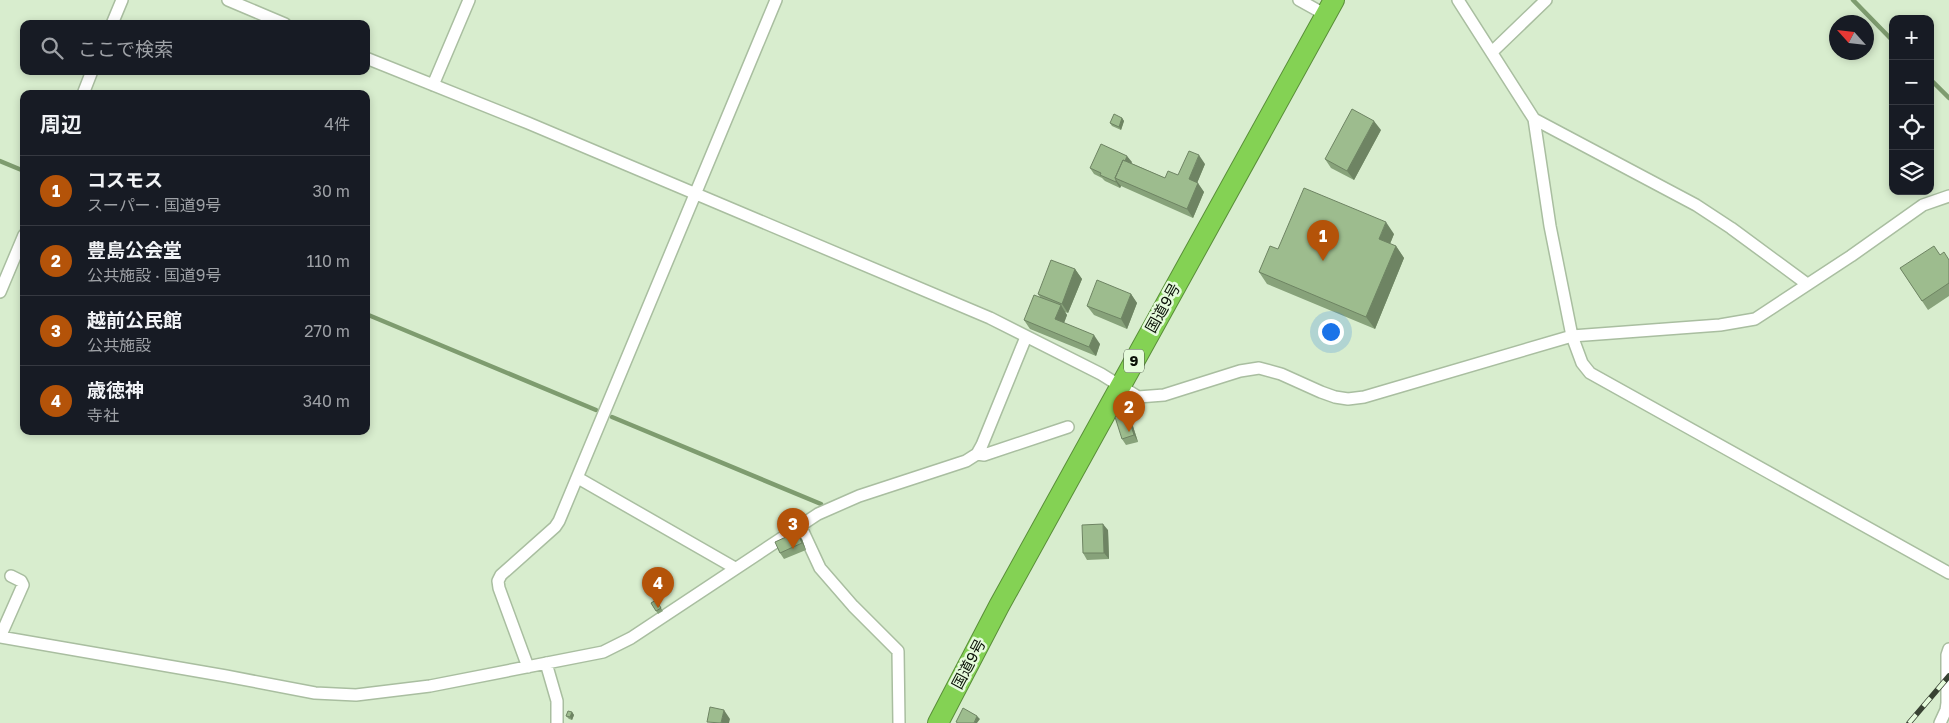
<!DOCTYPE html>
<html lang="ja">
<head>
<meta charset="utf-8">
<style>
  :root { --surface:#171b24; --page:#242831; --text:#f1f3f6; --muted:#9ea1a6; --line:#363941; --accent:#b45309 }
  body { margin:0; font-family:"Golos Text","Noto Sans JP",sans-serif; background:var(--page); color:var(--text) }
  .controls { position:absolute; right:15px; top:15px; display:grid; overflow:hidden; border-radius:10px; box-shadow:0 2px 8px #0003 }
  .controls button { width:45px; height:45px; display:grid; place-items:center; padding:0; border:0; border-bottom:1px solid var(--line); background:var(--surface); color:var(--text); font:25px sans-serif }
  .compass { position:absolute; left:1829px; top:15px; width:45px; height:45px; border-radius:50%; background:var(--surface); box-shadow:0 2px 8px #0003; rotate:297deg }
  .you { position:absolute; left:1330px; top:331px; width:18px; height:18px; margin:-12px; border:4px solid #fff; border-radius:50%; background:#1a73e8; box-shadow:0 0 0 8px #1a73e833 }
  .badge { display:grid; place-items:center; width:32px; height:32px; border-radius:50%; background:var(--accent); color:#fff; font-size:16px; font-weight:700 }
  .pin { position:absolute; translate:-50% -41px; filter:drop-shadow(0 1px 2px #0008) }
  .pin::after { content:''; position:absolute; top:26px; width:18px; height:15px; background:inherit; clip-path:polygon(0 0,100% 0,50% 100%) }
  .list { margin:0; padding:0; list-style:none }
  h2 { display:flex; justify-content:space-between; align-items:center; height:65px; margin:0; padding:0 20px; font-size:21px }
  h2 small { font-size:16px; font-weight:400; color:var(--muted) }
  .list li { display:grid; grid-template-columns:32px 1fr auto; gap:15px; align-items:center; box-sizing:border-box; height:70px; padding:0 20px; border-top:1px solid var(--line) }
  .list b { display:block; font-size:19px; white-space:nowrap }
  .list p { margin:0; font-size:16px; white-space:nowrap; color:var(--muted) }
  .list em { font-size:16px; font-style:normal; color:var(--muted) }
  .icon { flex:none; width:28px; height:28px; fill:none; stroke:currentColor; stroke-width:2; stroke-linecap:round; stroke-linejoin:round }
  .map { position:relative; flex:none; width:1949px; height:723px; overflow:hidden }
  .search { position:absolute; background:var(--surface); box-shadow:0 2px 8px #0003; left:20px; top:20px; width:350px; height:55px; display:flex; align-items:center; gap:12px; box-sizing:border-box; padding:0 18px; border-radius:10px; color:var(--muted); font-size:19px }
  .panel { position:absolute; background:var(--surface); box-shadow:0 2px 8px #0003; left:20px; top:90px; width:350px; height:345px; border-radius:10px }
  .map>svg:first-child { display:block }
</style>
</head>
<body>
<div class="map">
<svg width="1949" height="723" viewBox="0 0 1949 723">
  <rect width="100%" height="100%" fill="#d8edce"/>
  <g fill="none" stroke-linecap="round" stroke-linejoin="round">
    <!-- stream -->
    <path stroke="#7e9c6f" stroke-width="4.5" d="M1853,0L1893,41
      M1930,79L1949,98
      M0,161L24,171
      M366,314L596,410
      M612,417L821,504"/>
    <!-- street casing -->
    <g stroke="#a9bea0" stroke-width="14">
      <path id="street" d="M228,0L285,24
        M1299,0L1326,15
        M1458,0L1534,119L1550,226L1572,336L1582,363L1590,373L1949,573
        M112,24L122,0
        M1492,52L1546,0
        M366,58L528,123L990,318L1101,374L1138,397L1164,395L1240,371L1259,368L1281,374L1321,392L1335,397L1348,399L1364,397L1572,336L1720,325L1755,319L1851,256L1923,205L1949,196
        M433,85L469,0
        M83,94L92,71
        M1534,119L1696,205L1731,228L1807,284
        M0,292L24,235
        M977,454L984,455L1068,427
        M578,478L735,568
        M800,525L820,568L853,606L898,651L899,723
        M0,637L226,676L315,693L356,695L430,686L603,652L631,638L818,514L859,496L966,461L977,454L982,445L1026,337
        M0,637L23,585L21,581L11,576
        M546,663L557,701V723
        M528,667L499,588L498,581L501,575L555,527L559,521L776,0
        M1940,723L1946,710L1947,703V655L1949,649"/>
    </g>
    <!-- highway casing -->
    <g stroke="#598e39" stroke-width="22">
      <path id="highway" d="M938,723L999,606L1334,0"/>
    </g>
    <!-- street -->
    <use href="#street" stroke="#fff" stroke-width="11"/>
    <!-- highway -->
    <use href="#highway" stroke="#84d254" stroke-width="20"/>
    <!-- rail casing -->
    <g stroke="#384233" stroke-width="5.5">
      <path id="rail" d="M1909,723L1949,676"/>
    </g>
    <!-- rail -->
    <use href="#rail" stroke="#e5fbdb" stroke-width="4" stroke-dasharray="11" stroke-linecap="butt"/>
  </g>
  <!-- wall -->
  <path fill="#87a27a" d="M1122,118L1124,121L1121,130L1112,126L1110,123Z
    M1381,130L1354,180L1331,168L1325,159Z
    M1132,162L1131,163L1165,178L1178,175L1205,164L1197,183L1204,192L1193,218L1121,186L1120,188L1105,181L1102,178L1094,174L1090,168Z
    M1394,234L1390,244L1396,246L1404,258L1375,329L1267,284L1259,272L1278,249Z
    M1940,255L1949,260V296L1928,310L1900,268Z
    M1075,269L1082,279L1068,313L1065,312L1067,315L1064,323L1100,344L1096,356L1030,329L1024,320L1040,297L1038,294Z
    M1131,294L1137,303L1127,329L1094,315L1087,306Z
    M1127,413L1131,420L1138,442L1126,445L1122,439Z
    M1108,530L1109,559L1087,560L1083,553Z
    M802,539L806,550L784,559L780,553Z
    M656,600L663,611L658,614L651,603Z
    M572,712L574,715L572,720L569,719L566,716Z"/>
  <!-- shaded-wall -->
  <path fill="#6e8463" d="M1122,118L1124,121L1121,130L1119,127Z
    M1374,121L1381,130L1354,180L1347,171Z
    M1199,155L1205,164L1195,188L1189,179Z
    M1127,156L1132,162L1123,182L1117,179Z
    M1116,180L1121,186L1120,188L1116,182Z
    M1198,183L1204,192L1193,218L1187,209Z
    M1386,222L1394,234L1387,251L1379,239Z
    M1396,246L1404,258L1375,329L1366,317Z
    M1075,269L1082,279L1068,313L1062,304Z
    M1131,294L1137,303L1127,329L1121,319Z
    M1061,305L1067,315L1062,328L1055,319Z
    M1094,335L1100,344L1096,356L1089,347Z
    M1127,413L1131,420L1138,442L1134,435Z
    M1103,524L1108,530L1109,559L1104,553Z
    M797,532L802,539L806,550L802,543Z
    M724,710L730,719L729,723H721Z
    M572,712L574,715L572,720L570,717Z
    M977,716L980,719L977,723H974Z"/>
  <!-- building -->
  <path fill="#9dbc8e" stroke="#6e8463" d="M1352,109L1374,121L1347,171L1325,159Z
    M1114,114L1122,118L1119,127L1110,123Z
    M1101,144L1127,156L1125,161L1123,160L1115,178L1116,180V182L1100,175L1101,173L1090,168Z
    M1189,151L1199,155L1189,179L1198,183L1187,209L1115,178L1123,160L1165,178L1168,171L1178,175Z
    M1304,188L1386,222L1379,239L1396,246L1366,317L1259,272L1270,246L1278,249Z
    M1934,246L1940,255L1944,252L1949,260V283L1922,301L1900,268Z
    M1051,260L1075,269L1062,304L1038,294Z
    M1097,280L1131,294L1121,319L1087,306Z
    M1034,295L1061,305L1055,319L1094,335L1089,347L1024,320Z
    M1127,413L1134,435L1122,439L1115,417Z
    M1103,524L1104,553H1083L1082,525Z
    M797,532L802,543L780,553L775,542Z
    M656,600L661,608L656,611L651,603Z
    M710,707L724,710L721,723L707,722Z
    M963,708L977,716L974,723H958L956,722Z
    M568,711L572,712L570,717L566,716Z"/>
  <g text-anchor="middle" stroke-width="5" stroke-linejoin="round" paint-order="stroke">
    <!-- shield labels -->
    <rect fill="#e5fbdb" stroke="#4c5747" stroke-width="1" x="1124" y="349.5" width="20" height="23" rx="4"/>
    <g font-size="14" font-weight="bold" fill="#0a1107">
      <text x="1134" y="366">9</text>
    </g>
    <!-- street labels -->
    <g font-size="15" fill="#0a1107" stroke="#e5fbdb">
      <text transform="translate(1163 308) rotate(-61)" y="5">国道9号</text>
      <text transform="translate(969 664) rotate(-62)" y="5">国道9号</text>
    </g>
  </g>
</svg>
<div class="controls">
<button>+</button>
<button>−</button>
<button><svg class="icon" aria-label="locate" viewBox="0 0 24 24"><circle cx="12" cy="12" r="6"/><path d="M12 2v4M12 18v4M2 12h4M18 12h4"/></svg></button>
<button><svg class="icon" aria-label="layers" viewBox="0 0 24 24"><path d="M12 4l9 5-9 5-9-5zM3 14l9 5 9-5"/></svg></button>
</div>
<svg class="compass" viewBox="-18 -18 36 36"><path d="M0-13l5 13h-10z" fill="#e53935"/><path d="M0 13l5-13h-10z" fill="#9ea1a6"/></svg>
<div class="you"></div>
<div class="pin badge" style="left:1323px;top:261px">1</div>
<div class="pin badge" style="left:1129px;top:432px">2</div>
<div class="pin badge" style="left:793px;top:549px">3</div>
<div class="pin badge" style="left:658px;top:608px">4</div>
<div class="search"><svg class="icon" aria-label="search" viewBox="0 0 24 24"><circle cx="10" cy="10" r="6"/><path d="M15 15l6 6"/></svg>ここで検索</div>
<section class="panel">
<h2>周辺<small>4件</small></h2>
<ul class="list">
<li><span class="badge">1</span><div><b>コスモス</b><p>スーパー · 国道9号</p></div><em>30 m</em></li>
<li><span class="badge">2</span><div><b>豊島公会堂</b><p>公共施設 · 国道9号</p></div><em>110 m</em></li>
<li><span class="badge">3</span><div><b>越前公民館</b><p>公共施設</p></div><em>270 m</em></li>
<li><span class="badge">4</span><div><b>歳徳神</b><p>寺社</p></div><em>340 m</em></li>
</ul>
</section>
</div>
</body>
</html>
